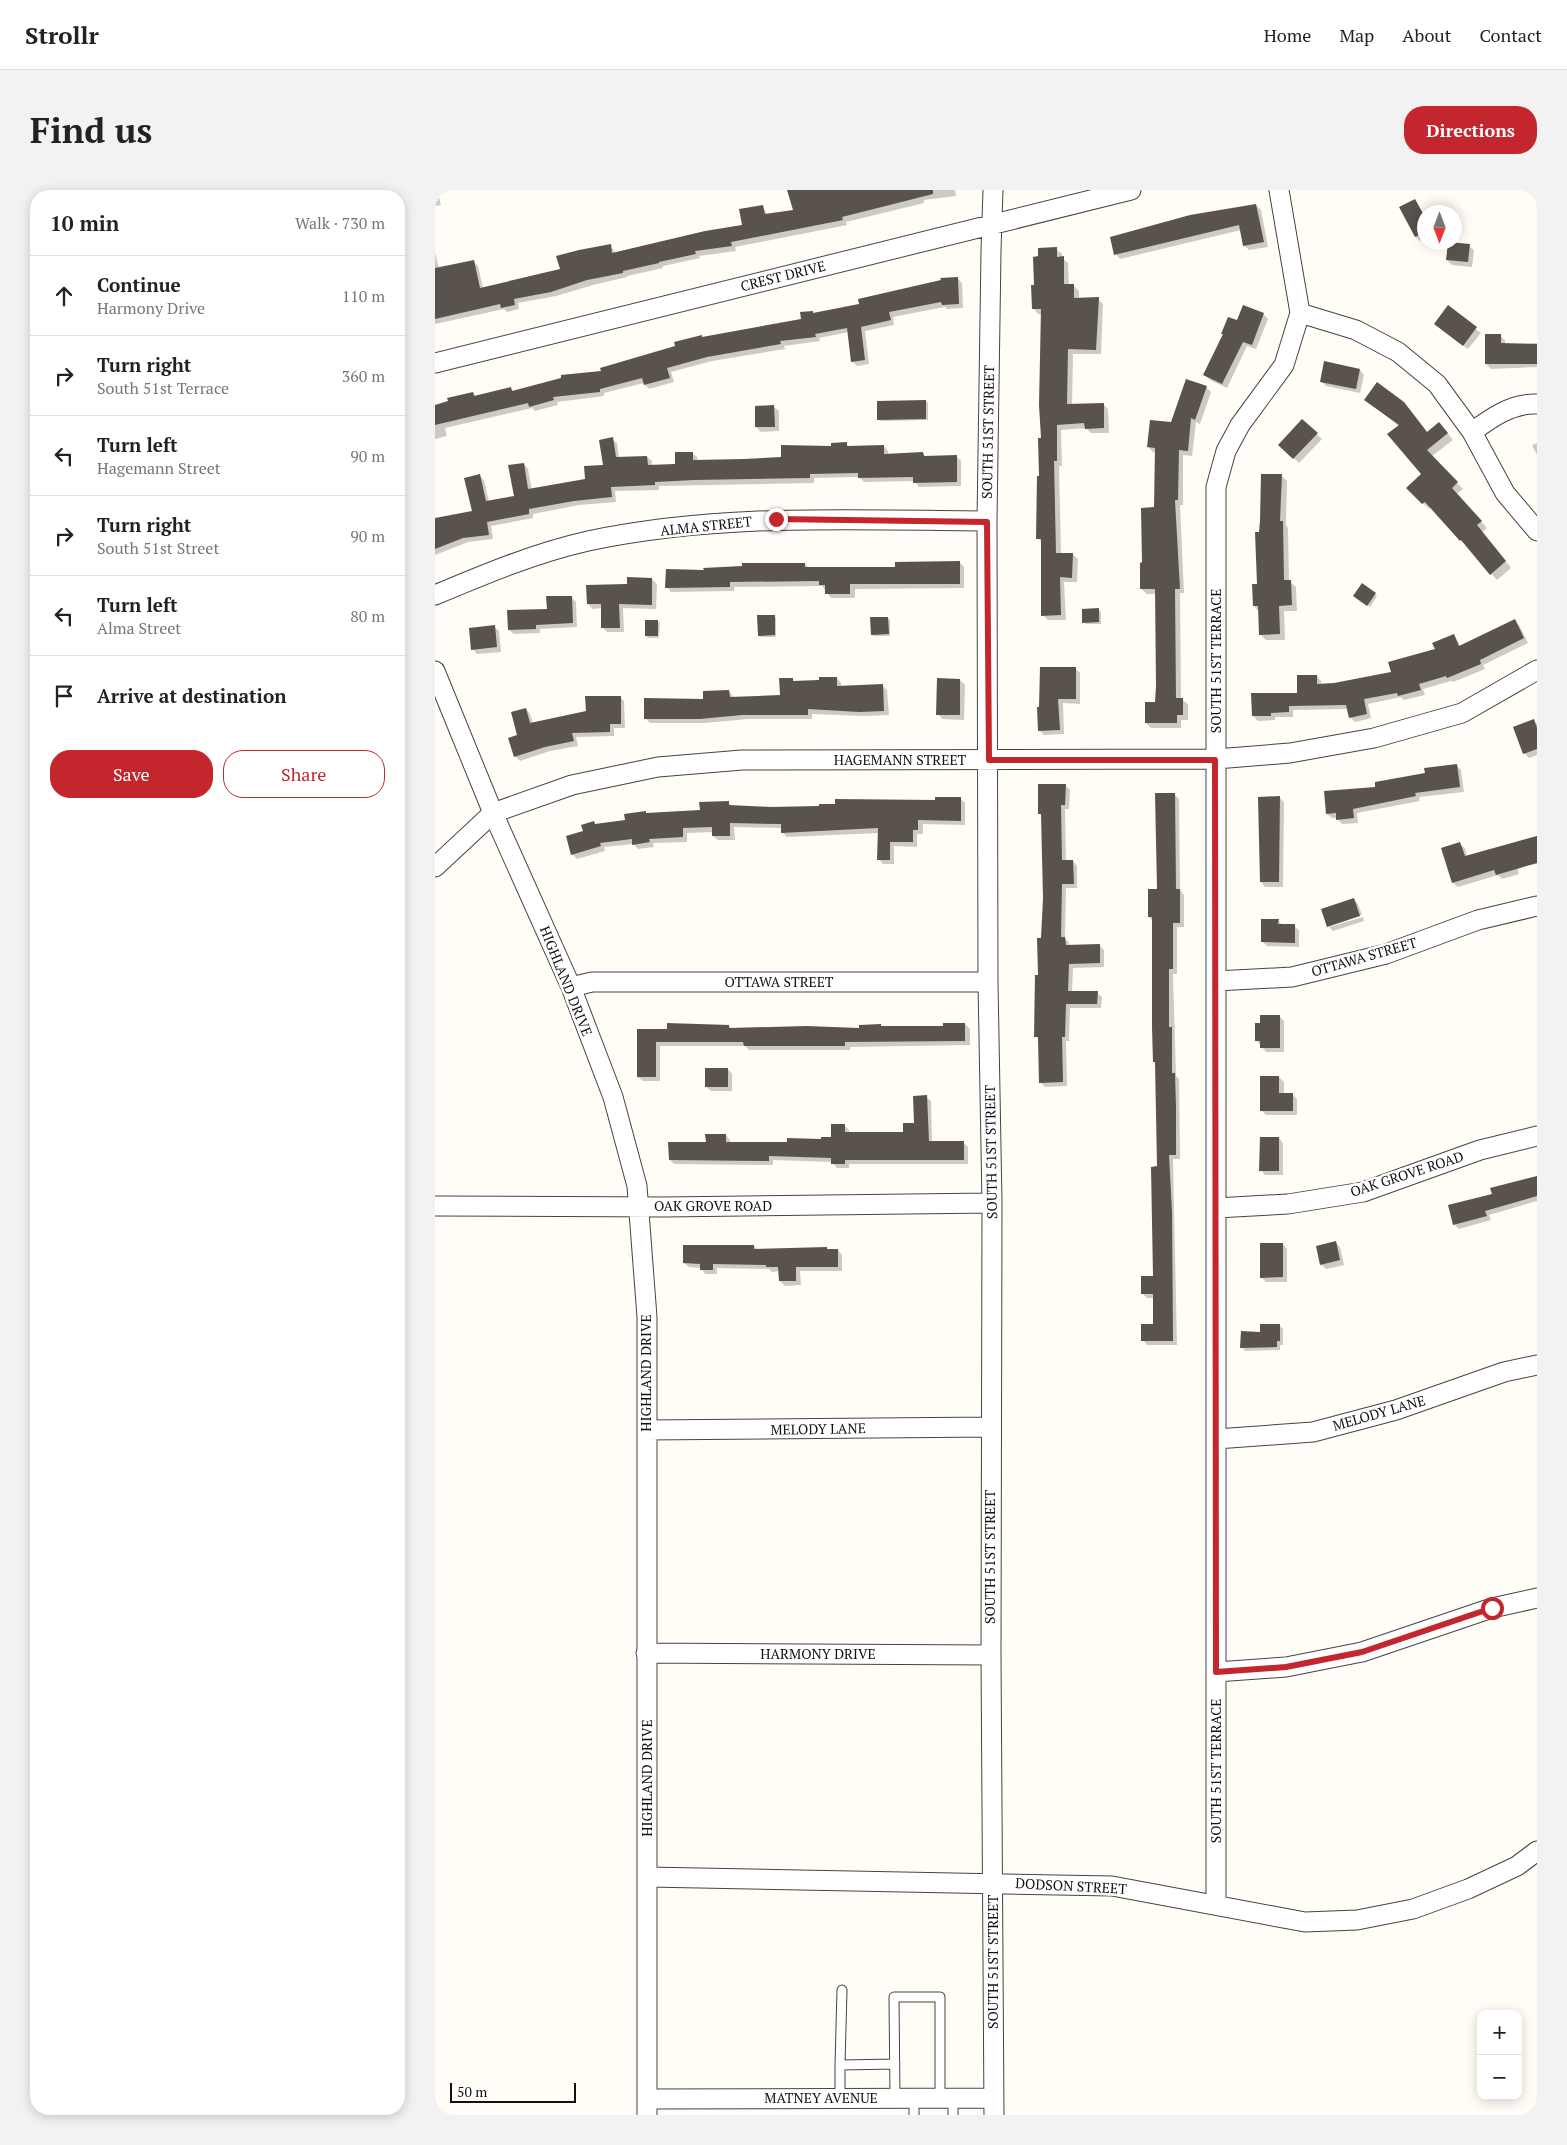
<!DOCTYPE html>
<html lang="en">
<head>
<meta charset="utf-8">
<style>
  :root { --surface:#fff; --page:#f2f2f2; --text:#222; --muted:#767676; --line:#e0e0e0; --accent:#c4262e }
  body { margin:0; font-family:"PT Serif",serif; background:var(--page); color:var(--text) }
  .controls { position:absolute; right:15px; bottom:15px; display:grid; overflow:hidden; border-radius:10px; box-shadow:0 2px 12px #0003 }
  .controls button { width:45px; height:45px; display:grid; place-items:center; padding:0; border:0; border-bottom:1px solid var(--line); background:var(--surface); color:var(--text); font:25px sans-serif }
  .compass { position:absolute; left:982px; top:15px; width:45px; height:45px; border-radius:50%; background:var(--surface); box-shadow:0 2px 12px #0003; rotate:180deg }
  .scale { position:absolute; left:15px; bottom:12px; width:126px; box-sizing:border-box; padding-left:5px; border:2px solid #111; border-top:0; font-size:14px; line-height:18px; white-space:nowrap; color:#111; -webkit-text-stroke:4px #fff; paint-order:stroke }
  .stop { position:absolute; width:15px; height:15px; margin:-11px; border:4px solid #c4262e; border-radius:50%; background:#fff }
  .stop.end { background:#c4262e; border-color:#fff; box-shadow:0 1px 5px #0008 }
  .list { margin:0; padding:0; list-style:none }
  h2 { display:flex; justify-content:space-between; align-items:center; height:65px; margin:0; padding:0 20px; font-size:21px }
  h2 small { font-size:16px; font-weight:400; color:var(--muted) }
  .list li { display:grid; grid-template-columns:32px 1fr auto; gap:15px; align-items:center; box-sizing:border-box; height:80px; padding:0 20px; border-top:1px solid var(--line) }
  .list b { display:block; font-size:19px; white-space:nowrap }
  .list p { margin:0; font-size:16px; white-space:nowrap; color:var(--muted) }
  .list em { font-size:16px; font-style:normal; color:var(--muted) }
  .actions { display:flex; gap:10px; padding:15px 20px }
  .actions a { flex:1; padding:11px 0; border:1px solid var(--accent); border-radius:20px; text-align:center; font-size:18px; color:var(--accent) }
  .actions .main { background:var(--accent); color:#fff }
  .icon { flex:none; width:28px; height:28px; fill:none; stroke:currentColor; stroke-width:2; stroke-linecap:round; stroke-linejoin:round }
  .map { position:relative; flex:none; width:1102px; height:1925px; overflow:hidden; border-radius:20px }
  header { display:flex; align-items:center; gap:30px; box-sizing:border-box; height:70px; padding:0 25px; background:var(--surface); border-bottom:1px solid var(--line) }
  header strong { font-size:24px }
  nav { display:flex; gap:28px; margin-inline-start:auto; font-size:18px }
  .intro { display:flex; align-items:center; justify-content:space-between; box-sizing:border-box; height:120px; padding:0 30px }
  h1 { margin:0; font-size:35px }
  .button { padding:12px 22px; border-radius:20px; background:var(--accent); color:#fff; font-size:18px; font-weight:700 }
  main { display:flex; gap:30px; padding:0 30px }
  aside { flex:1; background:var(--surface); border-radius:20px; box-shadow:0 2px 12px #0003 }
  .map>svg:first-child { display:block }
</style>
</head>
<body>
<header>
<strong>Strollr</strong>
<nav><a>Home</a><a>Map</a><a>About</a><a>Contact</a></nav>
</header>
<div class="intro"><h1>Find us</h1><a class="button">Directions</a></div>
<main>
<aside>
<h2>10 min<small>Walk · 730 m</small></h2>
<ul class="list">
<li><svg class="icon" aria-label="ahead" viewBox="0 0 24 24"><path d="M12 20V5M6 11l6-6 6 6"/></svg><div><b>Continue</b><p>Harmony Drive</p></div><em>110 m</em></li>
<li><svg class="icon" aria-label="right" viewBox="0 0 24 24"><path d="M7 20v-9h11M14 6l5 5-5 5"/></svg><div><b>Turn right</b><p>South 51st Terrace</p></div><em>360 m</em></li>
<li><svg class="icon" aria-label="left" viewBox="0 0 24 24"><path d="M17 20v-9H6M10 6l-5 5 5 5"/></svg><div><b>Turn left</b><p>Hagemann Street</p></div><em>90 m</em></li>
<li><svg class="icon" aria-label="right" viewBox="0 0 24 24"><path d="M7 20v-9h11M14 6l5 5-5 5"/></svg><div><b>Turn right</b><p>South 51st Street</p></div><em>90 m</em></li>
<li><svg class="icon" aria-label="left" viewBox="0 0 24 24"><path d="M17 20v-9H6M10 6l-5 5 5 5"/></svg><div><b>Turn left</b><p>Alma Street</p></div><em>80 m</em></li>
<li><svg class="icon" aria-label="arrive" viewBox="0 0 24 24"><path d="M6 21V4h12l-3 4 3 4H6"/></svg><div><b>Arrive at destination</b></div></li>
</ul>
<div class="actions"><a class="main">Save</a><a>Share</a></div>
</aside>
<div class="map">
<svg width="1102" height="1925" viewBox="0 0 1102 1925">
  <rect width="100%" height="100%" fill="#fffdf5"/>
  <!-- shadow -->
  <path fill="#0003" d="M0,0H2L6,15L0,16Z
    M354,0H520L521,6L489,10V13L411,32L412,35L300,57L301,61L264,66L265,68L228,76V78L192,86V87L158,95L121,106L83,113L84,119L72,122L69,119L0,134V63L4,78L38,71L43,76L48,98L126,80L175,56L181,63L308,37L327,16L333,25L359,21Z
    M980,11L989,25V49L985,51L981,47Z
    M821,15L826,20L833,57L814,60L809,55L806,40L685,69L681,64Z
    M1034,56L1039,60L1037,77L1017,75L1012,70Z
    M621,59L627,64V68L633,73L634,96H639L644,101V109H663L668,114L666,164H638L637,215L668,214L673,219L674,243H656L651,238L626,240L627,276H624L626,364H637L643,369L642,392H629L631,430H613L608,425L607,353L603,348L607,249V124H603L598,118L600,68Z
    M522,88L527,93L528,118L512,119L510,117L458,127L459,135L430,141L434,174L422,176L417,171L414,142L384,148L385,151L349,156L350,159L277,171L236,182L239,192L214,199L209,193L169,203V206L122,212L123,215L100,221L97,218L10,238L12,246L0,249V216L38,203L41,206L75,198L79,202L168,182L242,157L267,146L268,148L367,131L377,122L380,124L426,115Z
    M1013,117L1046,143L1033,159L1005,138Z
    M828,124L833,129L821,159L812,156L792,198L775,190L770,185L803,132Z
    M1065,146L1070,150V154L1102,153V177L1056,179L1051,174Z
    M925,180L929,185L925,203L891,196L886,191Z
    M771,197L776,202L765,234L761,232L757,266L748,265V315H745L749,403H745L746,509L753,514V530H746V538H716L711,533L721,514L722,404H712L706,399L709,374L721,319L722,263L718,262L713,257Z
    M931,210L975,220L993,243L1010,240L1018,250L997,266L1028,299L1022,304L1052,338L1047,342L1076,378L1062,390L996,317L994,319L973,298L988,284L964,236Z
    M491,211L493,213V230L446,231L444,229Z
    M339,217L344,221V241L326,242L321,237Z
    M867,230L887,249L864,273L845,255Z
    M177,249L182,253L184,268L212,267L217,271V276L242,275L257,263L262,267V271L347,268L411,254L415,257L449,256L453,261V265L488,264L491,267L521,266L526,271V296L484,297L479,291L429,292L424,287L379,288V293L224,296V300L180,301L181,312L144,315L98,324V328L56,336L58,349L33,352L0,365V329L39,322L44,286L49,290L54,312L80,307L89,274L93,279L97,300L151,290L170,276Z
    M1102,253V265L1097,255Z
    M846,285L852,291L851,335L853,338L854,391L861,397L862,421H849L850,450H831L825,444L824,422L819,416L823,395L825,344Z
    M524,372L529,377V398L420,399V408H396L387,396L299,397V401L236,402L232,397L270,381L370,374L374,378L462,379Z
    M217,389L222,394L221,419L188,418L189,442H172L168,438L167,418L158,419L153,414L193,395Z
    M927,395L942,406L935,417L921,407Z
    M136,407L141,412L142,437L105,439V443L79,444L74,440Z
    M664,420L666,422V434H651L649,432Z
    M339,426L341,428V447H326L324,445Z
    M453,428L455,430V446H439L437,444Z
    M223,431L225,433L224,448H213L211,446Z
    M1080,431L1084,435L1093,453L1048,475L1050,479L1018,492L1016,491L988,499L990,505L969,510L966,507L933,514L936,528L920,532L915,527L913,519L858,520V527H840V530L823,531L818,526L863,504L882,486L886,491V495L900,494L958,483L1002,460L1019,445L1026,457Z
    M59,437L64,441L66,462L42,464L38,459Z
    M641,479L645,483V514L628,513L629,544L609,545L604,540L605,518Z
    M402,488L406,493V497L448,496L452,500L454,525L429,526L377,524V529H313L270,533H215L210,528L294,501L299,508L346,506L357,489L360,492L385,491Z
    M525,490L530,495L529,530L507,529L503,524Z
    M185,507L189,511L190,538H179V546L141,547L143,556L115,561L85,571L80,566L91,519L95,524L98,533L152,522Z
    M1098,530L1102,534V565L1094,568L1089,563Z
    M1021,575L1026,580L1029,602L984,607L985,611L922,623L923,633L907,634L902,628H897L892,624L942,598Z
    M630,595L635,600L634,619H630L631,671H638L642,676V698H631L630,748L634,753V756L664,755L669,760V777L638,778L637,802L662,803L667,807L666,818H635L634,851H631L632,896L610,897L605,892L604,850L601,846L609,708L608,627L604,623Z
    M739,604L744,609L745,700L749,705V737H742V784H738L741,886L744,889L745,969H738L742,1155H712L708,1150L719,1135V1108H712L707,1103L719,1087L723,978L722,875L719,872V732L714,727L723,700Z
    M844,607L849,612L848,697H830L826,692Z
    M526,609L530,613V635L488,634V644H482V657L459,656V674H448L444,669V643L352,647L347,642V638L299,637L300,650H283L278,646V642L252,643V652L218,653L219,657L203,659L198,654L169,657L170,661L142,669L137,664L149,642L159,632L161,635L192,631L212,624L266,621L294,613L297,616L385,618Z
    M1102,648V674L1082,676L1084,684L1067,689L1063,685L1023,697L1018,693L1025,654L1030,658L1032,667Z
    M919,709L923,714L927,725L894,735V737L888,719Z
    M928,727L929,731L898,741L894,737Z
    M843,731L848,735L859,736L864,740V757L832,756L828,752Z
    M844,826L849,831V862H831L822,851Z
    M530,834L535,839V855L415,857V860H314L310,856H225V891H208L203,887V840L294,836L297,839H425L509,838Z
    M293,879L297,884V901H276L271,897Z
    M844,887L849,892V904H857L862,909V925H831L826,920Z
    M491,907L496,911L497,953H529L533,957V974H414V978H402L397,972L338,970V975L239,974L235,970L291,945L295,950V953H353L397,949L410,936L414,940V943H469L480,934Z
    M844,948L848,953V985H830L826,980Z
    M1102,987V1011L1054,1025L1056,1030L1024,1039L1019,1034L1058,1005Z
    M900,1052L905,1057L909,1075L891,1079L886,1074Z
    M848,1054L852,1059V1092H831L826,1087Z
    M319,1056L323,1060H403L407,1065V1081H365L366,1095L350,1096L345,1091V1081L337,1082L334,1079L282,1078V1084H270L266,1078L254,1077L249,1073Z
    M844,1135L848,1139V1155H845V1160L810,1161L807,1157L826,1143Z"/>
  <!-- building -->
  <path fill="#5a524d" d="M352,0H498V4L407,27L408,30L296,52L297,56L260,61L261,64L224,72V73L188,81V83L152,90L116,102L79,109L80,115L66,118L65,114L0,129V78L39,70L45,98L125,79L121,66L144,60L176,54L177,63L270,41L307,35L304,19L328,15L330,24L358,20Z
    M980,9L990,27V42L980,47L964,17Z
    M821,14L829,52L808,56L804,35L679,65L675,47L755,25Z
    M1013,52L1035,54L1033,72L1011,70Z
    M622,57V67L629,66V94H639V108L664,107L661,160L633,159L632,214L669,213V238L650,239L649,233L622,235V271H619L621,363H638L637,388L625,387L626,425L606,426V349H601L602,286H604L603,248H606L604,215L606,119H597L596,95H599L598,67L603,66V58Z
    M523,87L524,114L507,115L506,112L454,122L456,130L426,137L430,170L416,172L412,138L380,144L381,147L345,151L346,154L272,167L232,178L235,188L209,195L207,188L165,199V202L118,207L119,210L94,217L93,213L0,235V215L13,211L12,208L38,202L39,206L76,197L77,201L126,188V185L166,181L165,178L240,156L239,152L267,145V147L366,129L365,122L378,121V123L424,114L423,109L506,90L505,88Z
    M808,115L829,123L817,155L808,152L787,194L768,185L788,144H786L793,127L802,130Z
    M1013,115L1042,137L1028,156L999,134Z
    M1050,144H1066V153L1102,154V174H1050Z
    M889,171L925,179L921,199L885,192Z
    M751,189L772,196L760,230L756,228L753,261L744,260L743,310H740L745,399H740L741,508H748V525H742V533H710V512H720L721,496L720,399H705V373L707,372L706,318L719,317L720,258L712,257L715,230L736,232Z
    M942,192L969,212L992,242L1004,232L1013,243L992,260L1023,292L1017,298L1047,331L1042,335L1071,371L1055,385L1026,350L1025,351L990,312L987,314L971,298L986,284L952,244L964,235L929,210Z
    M491,210V229L442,230V211Z
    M339,215L340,237H320V216Z
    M867,229L883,243L858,269L843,255Z
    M178,247L181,267L212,266L213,275L240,274V262H258V270L309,269L346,267V255L396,256V253L412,252V256L449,255V264L488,262L489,266L522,265V292L478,293V287L423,288V283L375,284V288L259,290L220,292V295L176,297L177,307L139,311L94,319V324L52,332L54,345L28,348L0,359V328L37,321L29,288L45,284L51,311L79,306L73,275L89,273L93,299L150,289L149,276L168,275L164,250Z
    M826,284H847L845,331H848L849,390H856L857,415L844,416L845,444L824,445L823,416H818L817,394H822L820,342H824L825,331Z
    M525,371V394H415V404H390V395H384V391L295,392V397L230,398L231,379L269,380L268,378L307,376V373H370V377H460V372Z
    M192,387L217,388V415L184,414L185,438H166V414H152L151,395L192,394Z
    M927,393L941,403L932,416L918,406Z
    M111,406H137L138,433L101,435V439L73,440L72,420L112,419Z
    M664,418V432L647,433V419Z
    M322,425H340V445L323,446Z
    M435,427H453L454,444L436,445Z
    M1080,429L1089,448L1045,470L1046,474L1012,488L1011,486L984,494L986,500L963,506L962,503L929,509L932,524L914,528L911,515L854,516V522L836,523V526H817L816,503H862V485H882V494L899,493L956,482L953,472L1000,459L997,453L1019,444L1024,456Z
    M210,430H223V446H210Z
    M60,435L62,457L36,460L34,438Z
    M605,477H641V509H623L625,540L603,541L602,517H604Z
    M384,487H402V496L448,494L449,521L424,522L373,519V525H307L265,529H209V508L268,509V501L294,500L295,507L345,505L344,488H358V491L384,490Z
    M502,488L525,489V525H501Z
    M150,506H186V534H175V542L137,543L139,551L110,557L79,567L73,548L82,545L76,522L91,518L95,533L151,521Z
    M1099,529L1102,538V559L1088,564L1078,537Z
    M1022,574L1025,597L980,603L981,606L918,619L919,628L901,630V623L891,624L889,601L940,597V592L990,583L989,578Z
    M603,594H631L630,615H626L627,670H638L639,694H627L626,747H630L631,755L665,754V773L634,774L633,801H663L662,814H631L630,847H627L628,892L604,893L603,847H599L600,785H603L602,748H606L608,708L606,624H603Z
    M720,603H740L741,699H745V733H738V779H734V837H737V883H740L741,918V965H734L737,1022L738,1151H706V1134H718V1104H706V1086H718L716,977L722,976L720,872H718L717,838V727H713V699H722Z
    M845,606L844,692H825L823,607Z
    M500,607H526V631L483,630V640H478V652H455V670H442L443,638L346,643V634L295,633V646H277V637L248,638V647L214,649L215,652L197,655V649L165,653L166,656L136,665L131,646L148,641L146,635L159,631L160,634L190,630L189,624L211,621V623L265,620L264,612L294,611V615L335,617L384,616V614H400V609L500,610Z
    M1102,646V673L1061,685L1059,680L1017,693L1006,658L1025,652L1030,666Z
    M919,708L925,726L892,737L886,719Z
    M826,729H844L843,734H860V753L826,752Z
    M825,825H845V858H825V851H820V833H825Z
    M232,833L294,835V838L371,836L424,838V835L446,834V836H508V833H530V851L410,852V856H309L308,852H221V887H202V839H232Z
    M270,878H293V897H270Z
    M825,886H844V903H858V921H825Z
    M492,905L494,951H529V970H410V974H396V968L334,966V971L234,970L233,952H271L270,944H291V952H352V948L386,949V947H396V934H410V942H468V933H479L478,906Z
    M825,947H844V981H824Z
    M1102,986V1006L1050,1021L1052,1026L1018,1035L1013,1015L1057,1004L1055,998Z
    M901,1051L905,1070L885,1075L881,1056Z
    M825,1053H848V1087L825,1088Z
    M248,1055H319V1059L392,1057V1059H403V1077H361V1091H344L343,1077H331V1075L278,1074V1080H265V1074L248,1073Z
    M825,1134H845V1151H842V1157L805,1158L806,1141L825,1142Z"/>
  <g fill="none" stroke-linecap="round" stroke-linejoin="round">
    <!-- lane casing -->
    <g stroke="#444" stroke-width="11">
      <path id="lane" d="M407,1800L405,1875L460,1874
        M405,1908V1875
        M460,1908L459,1807H505V1908
        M479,1908V1925
        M518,1908V1925"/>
    </g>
    <!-- street casing -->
    <g stroke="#444" stroke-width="21">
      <path id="street" d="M558,0L556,61L552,331L553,792L557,1013L556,1465L559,1925
        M865,123L921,140L963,162L1002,194L1037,242L1070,303L1102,341
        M0,173L696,0
        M1037,242C1056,228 1077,213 1102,214
        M0,405C50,384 100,363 153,351C286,323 418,330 552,331
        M0,481L58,623L136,797L178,907L202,996L212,1127V1925
        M0,677L58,623L137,595L223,577L307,570L781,569L855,563L939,548L1027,523L1102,480
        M781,791L857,787L951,764L1043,730L1102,716
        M136,797L157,792H553
        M0,1016L230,1017L557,1013
        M781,1018L853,1014L928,1002L1045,960L1102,946
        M212,1240L555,1237
        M781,1249L878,1242L961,1220L1069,1182L1102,1175
        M211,1463L556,1465
        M781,1482L851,1477L927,1462L1057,1418L1102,1408
        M212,1687L677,1696L870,1732L922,1730L978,1719L1033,1699L1082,1676L1102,1661
        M781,1714V297L791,261L805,235L849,175L865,123L844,0
        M212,1909L559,1908"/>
    </g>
    <!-- lane -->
    <use href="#lane" stroke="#fff" stroke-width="9"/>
    <!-- street -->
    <use href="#street" stroke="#fff" stroke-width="19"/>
  </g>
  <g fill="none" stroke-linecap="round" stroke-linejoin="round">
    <!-- route -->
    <path stroke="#c4262e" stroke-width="6" d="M341,329L552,332L554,570H780L781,1482L851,1477L927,1462L1057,1418"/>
  </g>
  <g text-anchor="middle" stroke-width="5" stroke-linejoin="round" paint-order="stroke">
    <!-- street labels -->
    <g font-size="14" fill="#111" stroke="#fff">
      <text transform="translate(348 86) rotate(-14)" y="5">CREST DRIVE</text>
      <text transform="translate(553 242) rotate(-89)" y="5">SOUTH 51ST STREET</text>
      <text transform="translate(271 336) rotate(-6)" y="5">ALMA STREET</text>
      <text transform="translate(781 471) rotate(-90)" y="5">SOUTH 51ST TERRACE</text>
      <text x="465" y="575">HAGEMANN STREET</text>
      <text transform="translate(929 767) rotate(-16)" y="5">OTTAWA STREET</text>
      <text transform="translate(131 791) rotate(68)" y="5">HIGHLAND DRIVE</text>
      <text x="344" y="797">OTTAWA STREET</text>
      <text transform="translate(556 962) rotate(-91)" y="5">SOUTH 51ST STREET</text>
      <text transform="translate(972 984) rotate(-18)" y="5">OAK GROVE ROAD</text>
      <text x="278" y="1021">OAK GROVE ROAD</text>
      <text transform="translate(211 1183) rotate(-90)" y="5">HIGHLAND DRIVE</text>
      <text transform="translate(944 1223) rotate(-16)" y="5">MELODY LANE</text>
      <text transform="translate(383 1239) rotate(-1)" y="5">MELODY LANE</text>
      <text transform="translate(555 1367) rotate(-90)" y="5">SOUTH 51ST STREET</text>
      <text x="383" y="1469">HARMONY DRIVE</text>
      <text transform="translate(781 1581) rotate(-90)" y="5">SOUTH 51ST TERRACE</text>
      <text transform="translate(212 1588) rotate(-90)" y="5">HIGHLAND DRIVE</text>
      <text transform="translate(636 1696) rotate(3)" y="5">DODSON STREET</text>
      <text transform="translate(558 1772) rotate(-90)" y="5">SOUTH 51ST STREET</text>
      <text x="386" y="1913">MATNEY AVENUE</text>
    </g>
  </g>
</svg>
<div class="controls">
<button>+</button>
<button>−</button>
</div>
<svg class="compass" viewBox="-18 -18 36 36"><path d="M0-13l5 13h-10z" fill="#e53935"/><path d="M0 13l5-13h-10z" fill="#767676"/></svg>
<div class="scale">50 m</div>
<div class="stop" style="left:1057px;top:1418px"></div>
<div class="stop end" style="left:341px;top:329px"></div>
</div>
</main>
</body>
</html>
